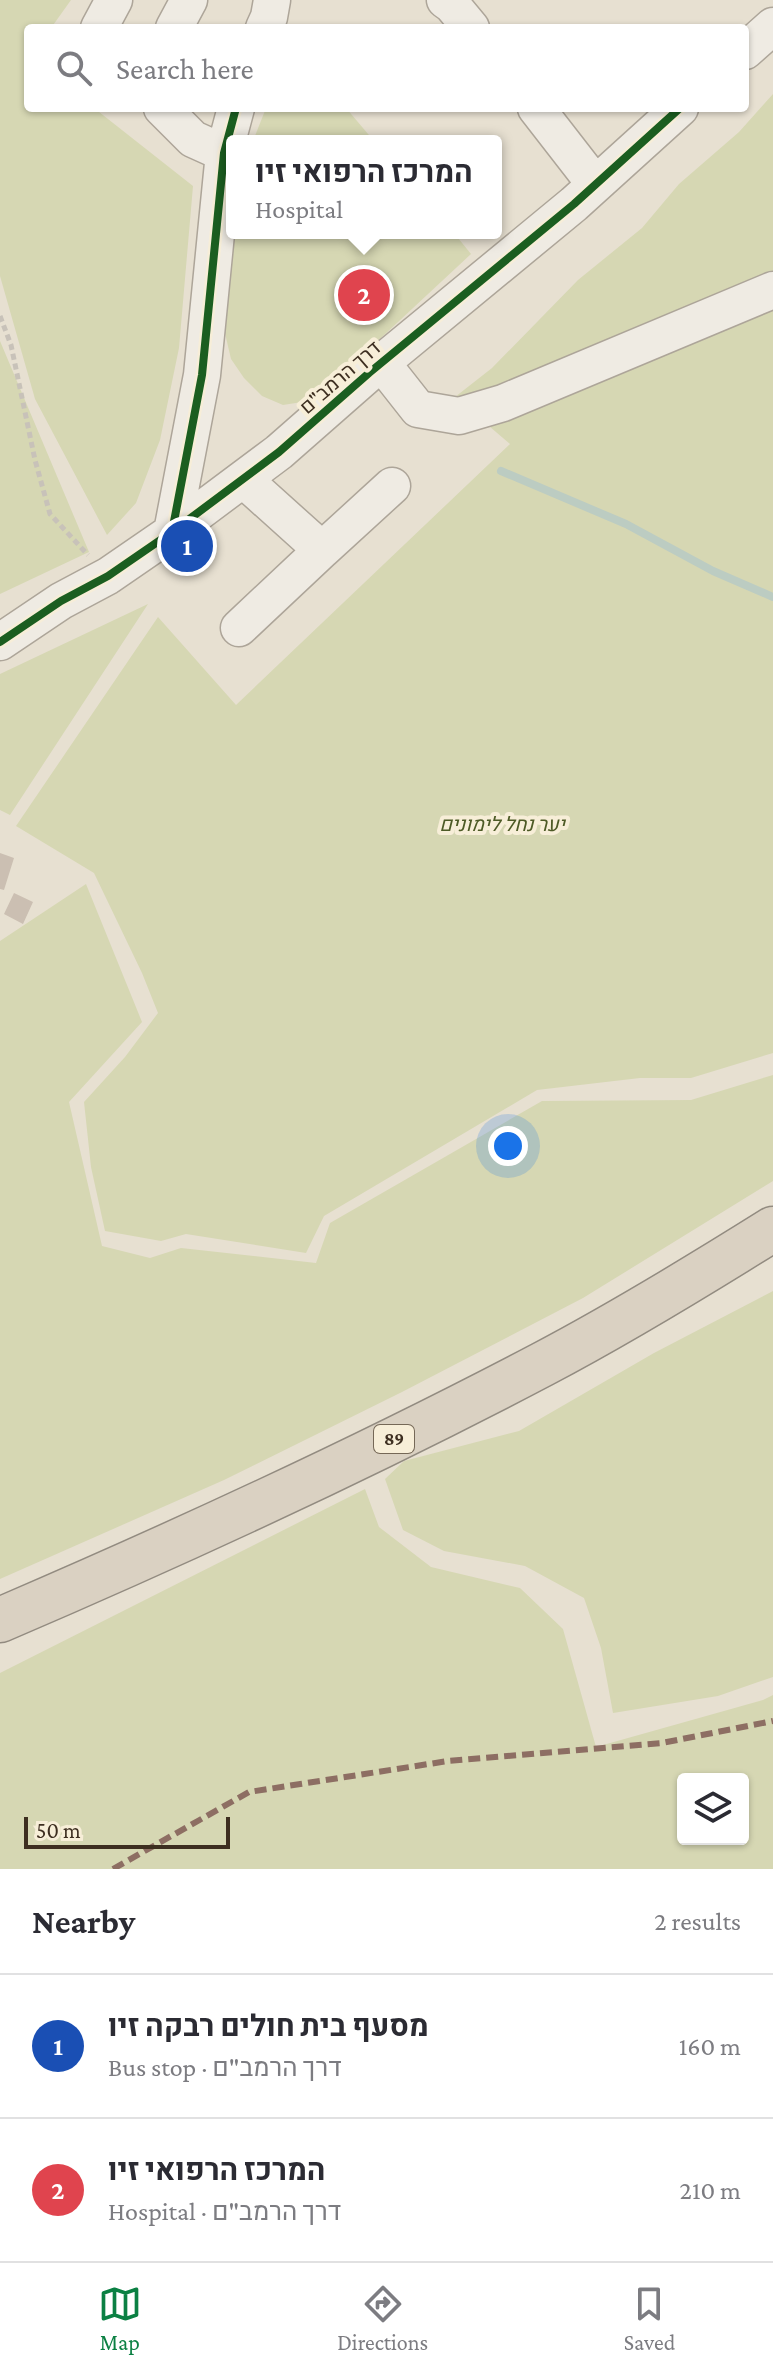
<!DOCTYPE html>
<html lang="en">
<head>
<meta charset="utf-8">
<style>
  :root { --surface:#fff; --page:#f2f2f3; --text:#2b2b33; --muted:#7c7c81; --line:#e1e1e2; --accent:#0b8043 }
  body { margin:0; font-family:"Crimson Pro",Heebo,serif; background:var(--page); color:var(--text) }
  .controls { position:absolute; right:24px; bottom:24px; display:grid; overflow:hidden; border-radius:8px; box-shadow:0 2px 6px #0004 }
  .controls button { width:72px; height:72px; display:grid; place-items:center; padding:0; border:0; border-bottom:2px solid var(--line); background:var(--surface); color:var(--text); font:40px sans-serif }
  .scale { position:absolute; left:24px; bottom:20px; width:206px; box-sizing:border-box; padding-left:8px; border:4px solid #3d2e20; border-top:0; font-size:22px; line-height:28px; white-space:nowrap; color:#3d2e20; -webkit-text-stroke:6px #f7eed8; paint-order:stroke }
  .you { position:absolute; left:508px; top:1146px; width:28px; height:28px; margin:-20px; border:6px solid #fff; border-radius:50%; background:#1a73e8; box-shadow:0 0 0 12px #1a73e833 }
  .badge { display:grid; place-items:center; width:52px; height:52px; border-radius:50%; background:var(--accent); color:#fff; font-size:26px; font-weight:700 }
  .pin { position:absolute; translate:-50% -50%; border:4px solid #fff; box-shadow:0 2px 8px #0006 }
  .popup { position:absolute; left:226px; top:135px; width:276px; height:104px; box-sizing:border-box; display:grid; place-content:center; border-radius:8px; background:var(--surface); filter:drop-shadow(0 2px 6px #0005); font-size:26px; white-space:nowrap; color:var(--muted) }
  .popup b { font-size:30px; color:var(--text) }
  .popup::after { content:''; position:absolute; left:50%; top:100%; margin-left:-16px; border:16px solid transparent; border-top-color:var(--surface) }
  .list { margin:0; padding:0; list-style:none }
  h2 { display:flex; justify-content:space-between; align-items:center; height:104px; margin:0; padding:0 32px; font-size:34px }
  h2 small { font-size:26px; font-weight:400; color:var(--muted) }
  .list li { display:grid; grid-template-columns:52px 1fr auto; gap:24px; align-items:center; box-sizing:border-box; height:144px; padding:0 32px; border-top:2px solid var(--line) }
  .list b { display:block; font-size:30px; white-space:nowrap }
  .list p { margin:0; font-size:26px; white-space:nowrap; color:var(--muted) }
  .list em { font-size:26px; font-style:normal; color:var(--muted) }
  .icon { flex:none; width:44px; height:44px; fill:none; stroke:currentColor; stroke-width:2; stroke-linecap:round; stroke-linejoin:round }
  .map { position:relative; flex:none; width:773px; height:1869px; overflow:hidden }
  .search { position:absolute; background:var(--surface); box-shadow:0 2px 6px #0004; left:24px; right:24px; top:24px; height:88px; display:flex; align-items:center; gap:20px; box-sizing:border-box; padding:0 28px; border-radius:8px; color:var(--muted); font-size:30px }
  .sheet { height:392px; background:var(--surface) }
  nav { display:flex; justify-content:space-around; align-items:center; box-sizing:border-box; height:112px; border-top:2px solid var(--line); background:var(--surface); font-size:22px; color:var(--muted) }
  nav a { display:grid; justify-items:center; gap:4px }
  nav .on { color:var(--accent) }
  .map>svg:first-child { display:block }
</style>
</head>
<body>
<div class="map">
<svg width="773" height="1869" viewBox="0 0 773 1869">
  <rect width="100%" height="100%" fill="#e7e0d1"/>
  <!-- green -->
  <path fill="#d6d7b3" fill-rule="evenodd" d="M0,0H71L51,28H28V108H94L193,186L179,348L160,440L136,503L107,535L35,399L0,276Z
    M773,94V1053L691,1078H640L537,1090L324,1216L306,1253L186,1234L161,1241L105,1231L91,1167L84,1102L125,1057L158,1013L142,973L94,873L16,826L158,617L236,705L510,444L455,397L492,368L578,280L642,228L679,184L739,132Z
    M266,108H346L374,141H253Z
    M232,233H454L471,254L325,390L302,402L283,405L262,396L244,378L231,359L224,329Z
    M0,341L89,552L0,594Z
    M148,604L10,815L0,810V674Z
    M86,884L142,1022L69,1102L102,1246L150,1258L181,1248L316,1263L330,1223L542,1101L691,1100L773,1075V1181L583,1298L402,1392L224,1480L0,1579V941Z
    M773,1291V1677L718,1696L613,1713L601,1648L584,1598L525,1566L444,1551L403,1530L385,1479L404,1461L519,1431L654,1353Z
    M365,1489L379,1527L431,1567L520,1588L563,1629L596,1747L763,1700L773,1695V1869H0V1673ZM683,1779H743V1839H683Z"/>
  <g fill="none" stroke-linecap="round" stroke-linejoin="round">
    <!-- stream -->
    <path stroke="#bcccc2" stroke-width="8" d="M501,471L626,524L713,571L773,597"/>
  </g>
  <!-- building -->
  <path fill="#cbbfb2" d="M0,853L14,858L4,890L0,889Z
    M14,893L33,902L23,924L4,914Z"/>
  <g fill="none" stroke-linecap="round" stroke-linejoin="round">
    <!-- minor casing -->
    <g stroke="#ada599" stroke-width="39">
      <path id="minor" d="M445,0L452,5L471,28
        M99,28L114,0
        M174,28L189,0
        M264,28L269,17L272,0
        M745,51L773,26
        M162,108L193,139L224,153
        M536,108L595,184
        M381,362L418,409L459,416L503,403L773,290
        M172,532L202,375L224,153L236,108
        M322,550L392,486
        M239,628L322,550L243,479
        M0,642L61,601L108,576L172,532L279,452L369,373L574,204L680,108"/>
    </g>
    <!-- highway casing -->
    <g stroke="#928b80" stroke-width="47">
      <path id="highway" d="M0,1620C184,1541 366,1457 543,1364C621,1323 698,1276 773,1229"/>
    </g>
    <!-- path -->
    <path stroke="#c8c2b9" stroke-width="5" stroke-dasharray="6 4" stroke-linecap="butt" d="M0,316L11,345L35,460L50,514L88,555"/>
    <!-- minor -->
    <use href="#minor" stroke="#efebe3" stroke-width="36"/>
    <!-- highway -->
    <use href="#highway" stroke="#dad1c2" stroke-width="44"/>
    <!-- quiet -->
    <path stroke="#8d6e63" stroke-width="6" stroke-dasharray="12 6" stroke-linecap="butt" d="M113,1869L249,1792L448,1761L662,1743L773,1721"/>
    <!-- cycleway casing -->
    <g stroke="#f7eed8" stroke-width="13">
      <path id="cycleway" d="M172,532L202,375L224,153L236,108
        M0,642L61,601L108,576L172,532L279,452L369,373L574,204L680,108"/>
    </g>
    <!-- cycleway -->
    <use href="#cycleway" stroke="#1b5e20" stroke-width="8"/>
  </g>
  <g text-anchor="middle" stroke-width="8" stroke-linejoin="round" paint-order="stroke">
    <!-- shield labels -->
    <rect fill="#f7eed8" stroke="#756857" stroke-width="2" x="374" y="1425" width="40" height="28" rx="6"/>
    <g font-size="18" font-weight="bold" fill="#3d2e20">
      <text x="394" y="1445">89</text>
    </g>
    <!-- street labels -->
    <g font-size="20" fill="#3d2e20" stroke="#f7eed8">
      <text transform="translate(340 377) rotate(-41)" y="7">דרך הרמב"ם</text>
    </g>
    <!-- park labels -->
    <g font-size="20" font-style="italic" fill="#4d5a26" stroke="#f7eed8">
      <text x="502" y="831">יער נחל לימונים</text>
    </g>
  </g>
</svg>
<div class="controls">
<button><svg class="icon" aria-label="layers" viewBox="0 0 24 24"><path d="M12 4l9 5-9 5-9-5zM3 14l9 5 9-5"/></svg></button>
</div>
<div class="scale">50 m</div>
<div class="you"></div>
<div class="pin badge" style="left:187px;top:546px;background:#1a4fb4">1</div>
<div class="pin badge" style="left:364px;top:295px;background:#e0444e">2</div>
<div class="popup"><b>המרכז הרפואי זיו</b>Hospital</div>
<div class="search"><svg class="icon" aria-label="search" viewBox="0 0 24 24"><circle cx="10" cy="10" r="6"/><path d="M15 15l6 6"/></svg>Search here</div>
</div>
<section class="sheet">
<h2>Nearby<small>2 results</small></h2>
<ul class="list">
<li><span class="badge" style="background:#1a4fb4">1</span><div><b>מסעף בית חולים רבקה זיו</b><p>Bus stop · דרך הרמב&quot;ם</p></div><em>160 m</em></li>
<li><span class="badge" style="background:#e0444e">2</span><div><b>המרכז הרפואי זיו</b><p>Hospital · דרך הרמב&quot;ם</p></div><em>210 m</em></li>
</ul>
</section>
<nav>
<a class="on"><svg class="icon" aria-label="map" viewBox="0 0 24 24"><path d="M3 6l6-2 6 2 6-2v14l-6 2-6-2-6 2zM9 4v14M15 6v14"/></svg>Map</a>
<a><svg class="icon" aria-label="directions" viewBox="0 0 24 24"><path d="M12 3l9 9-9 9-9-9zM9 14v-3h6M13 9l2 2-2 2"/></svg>Directions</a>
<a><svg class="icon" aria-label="saved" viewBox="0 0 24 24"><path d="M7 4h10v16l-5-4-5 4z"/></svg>Saved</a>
</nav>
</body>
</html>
